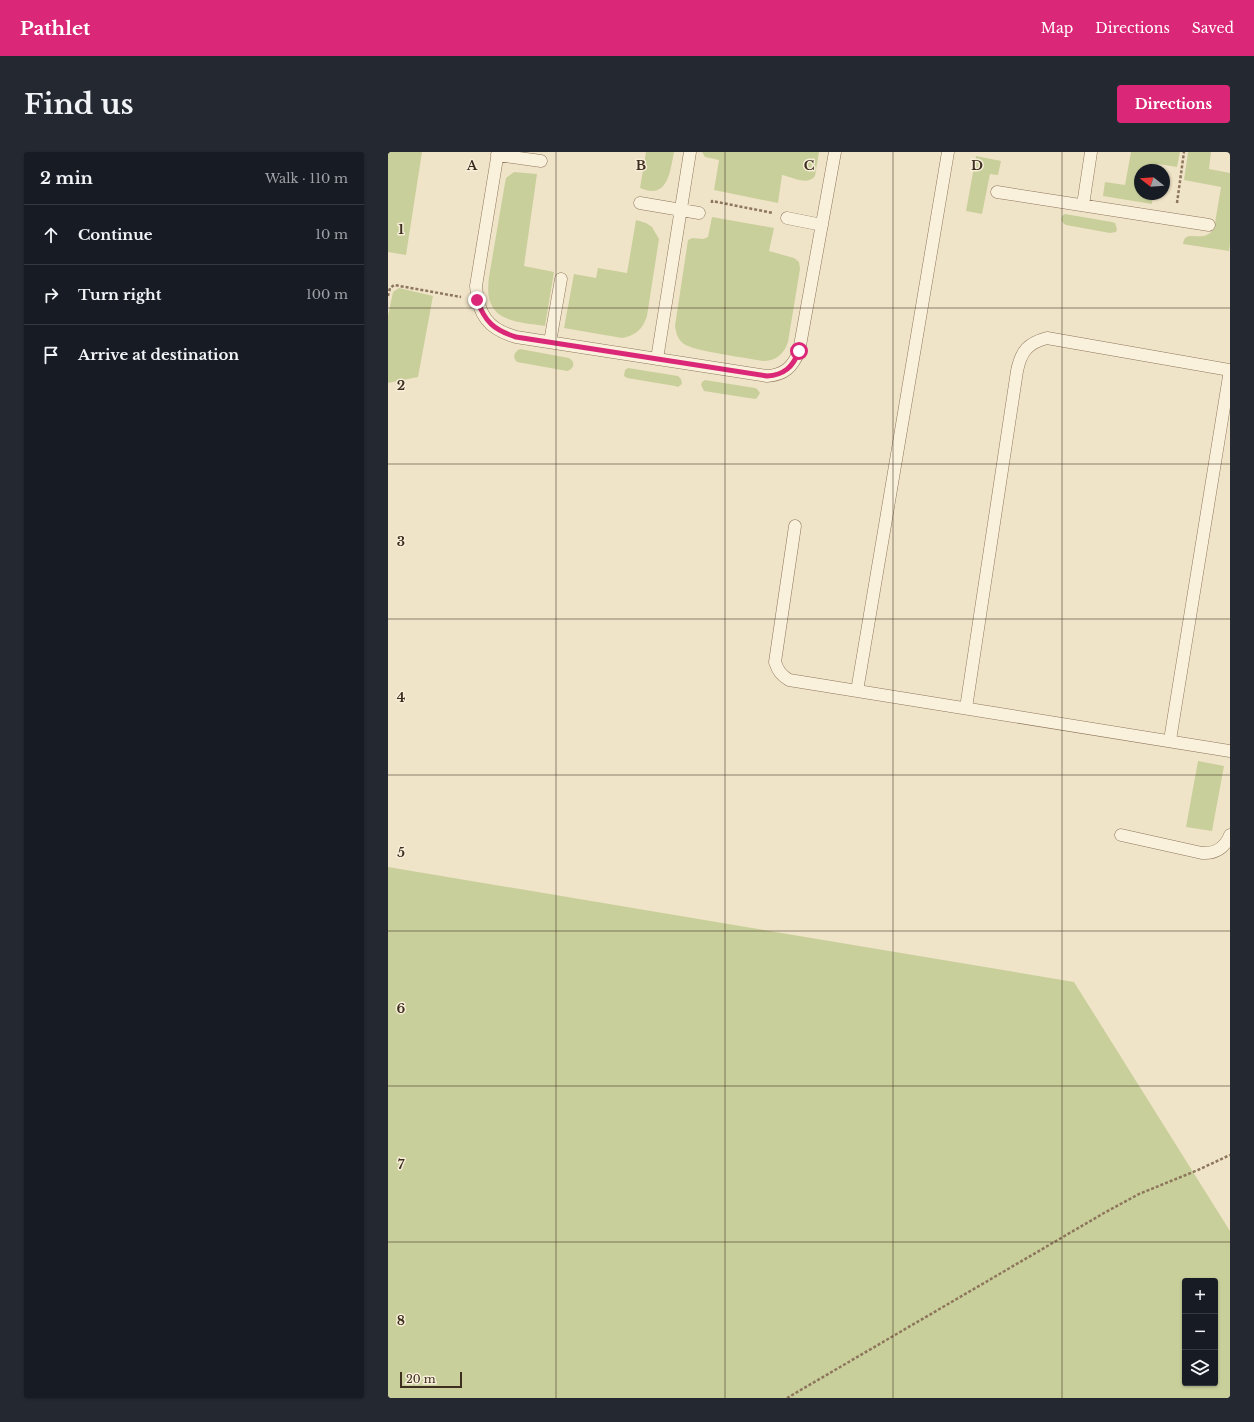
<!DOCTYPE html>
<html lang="en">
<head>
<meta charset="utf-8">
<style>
  :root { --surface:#171b24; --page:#242831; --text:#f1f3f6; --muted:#9ea1a6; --line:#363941; --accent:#db2777 }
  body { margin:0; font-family:"Libre Baskerville",serif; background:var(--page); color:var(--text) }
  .controls { position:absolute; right:12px; bottom:12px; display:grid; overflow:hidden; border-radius:4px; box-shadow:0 1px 3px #0004 }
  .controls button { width:36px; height:36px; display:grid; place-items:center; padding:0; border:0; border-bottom:1px solid var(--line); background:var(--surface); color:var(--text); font:20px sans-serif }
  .compass { position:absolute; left:746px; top:12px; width:36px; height:36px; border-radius:50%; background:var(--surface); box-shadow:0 1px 3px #0004; rotate:287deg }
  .scale { position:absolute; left:12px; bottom:10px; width:62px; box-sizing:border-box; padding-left:4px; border:2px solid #3d2e20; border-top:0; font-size:11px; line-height:14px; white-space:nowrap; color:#3d2e20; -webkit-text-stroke:3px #f7eed8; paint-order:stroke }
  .stop { position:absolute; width:12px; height:12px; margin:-9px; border:3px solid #db2777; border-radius:50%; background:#fff }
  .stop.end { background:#db2777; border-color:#fff; box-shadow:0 1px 4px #0008 }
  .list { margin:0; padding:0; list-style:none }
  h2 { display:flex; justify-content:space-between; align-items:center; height:52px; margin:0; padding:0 16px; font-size:17px }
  h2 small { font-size:13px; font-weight:400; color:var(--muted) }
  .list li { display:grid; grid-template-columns:26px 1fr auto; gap:12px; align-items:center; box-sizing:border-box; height:60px; padding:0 16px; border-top:1px solid var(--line) }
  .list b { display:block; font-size:15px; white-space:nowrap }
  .list em { font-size:13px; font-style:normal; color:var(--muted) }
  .icon { flex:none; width:22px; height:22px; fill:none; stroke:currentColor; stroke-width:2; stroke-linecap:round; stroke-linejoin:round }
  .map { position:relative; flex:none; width:842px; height:1246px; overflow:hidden; border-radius:4px }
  header { display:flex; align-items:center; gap:24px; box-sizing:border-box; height:56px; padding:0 20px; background:var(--accent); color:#fff }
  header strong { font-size:19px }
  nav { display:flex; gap:22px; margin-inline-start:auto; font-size:14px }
  .intro { display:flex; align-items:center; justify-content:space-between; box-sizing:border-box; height:96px; padding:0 24px }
  h1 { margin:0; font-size:28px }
  .button { padding:10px 18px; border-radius:4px; background:var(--accent); color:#fff; font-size:14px; font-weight:700 }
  main { display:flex; gap:24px; padding:0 24px }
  aside { flex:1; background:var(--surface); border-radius:4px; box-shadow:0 1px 3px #0004 }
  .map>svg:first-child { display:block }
</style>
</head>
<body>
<header>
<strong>Pathlet</strong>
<nav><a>Map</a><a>Directions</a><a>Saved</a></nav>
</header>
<div class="intro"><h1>Find us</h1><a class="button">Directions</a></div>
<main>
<aside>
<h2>2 min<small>Walk · 110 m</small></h2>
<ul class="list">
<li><svg class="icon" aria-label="ahead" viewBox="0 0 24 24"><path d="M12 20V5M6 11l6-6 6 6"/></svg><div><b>Continue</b></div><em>10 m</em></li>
<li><svg class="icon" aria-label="right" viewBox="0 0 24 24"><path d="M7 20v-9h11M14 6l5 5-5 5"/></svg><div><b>Turn right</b></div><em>100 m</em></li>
<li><svg class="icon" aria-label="arrive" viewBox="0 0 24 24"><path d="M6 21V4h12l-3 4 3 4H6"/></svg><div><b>Arrive at destination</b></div></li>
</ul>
</aside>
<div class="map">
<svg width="842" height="1246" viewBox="0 0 842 1246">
  <rect width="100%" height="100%" fill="#f0e4c8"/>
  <!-- green -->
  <path fill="#c9cf9b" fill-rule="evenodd" d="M0,0H34L18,103L0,100Z
    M258,0H286C282,20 280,48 252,36Z
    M314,0H431L427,24C420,34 404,25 394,23L390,51L326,38L331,8L317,5Z
    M743,0H792L789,15L770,12L769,18H752V42H765L764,52L715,44L717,30L737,33Z
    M800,0H823L821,17L842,21V91L841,99L795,92C797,75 814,93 826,77L833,35L796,28Z
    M588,4L613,9L610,23L602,22L594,62L578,59Z
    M126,20L149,22L136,114L166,120L157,174C123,169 95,169 101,125L117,31L118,26Z
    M677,62L724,70L727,71L729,77L728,80L722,81L678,73L675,71L673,68L674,64Z
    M324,65L386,76L381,99L406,106L411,110L412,117L400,190C396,202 388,209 375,209C360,206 305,199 296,192C290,188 288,181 287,174L300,88L304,86L315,87L320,85Z
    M248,68L258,71L264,75L271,87L259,164C255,177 247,184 234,186L176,176L186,122L208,126L210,116L239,121Z
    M11,136L45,144L30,225L0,231V164L5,140Z
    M132,197L181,206C188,210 186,217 179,219L129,210C124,205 126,200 132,197Z
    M240,216L290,224L293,227L294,232L290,235L287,234L239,226L236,224L237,218Z
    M317,228L367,236L369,237L372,241L369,246L367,247L316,239L313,233L314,230Z
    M810,609L836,614L824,679L798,675Z
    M0,715L686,830L842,1079V1246H0ZM797,1129H827V1231H797Z"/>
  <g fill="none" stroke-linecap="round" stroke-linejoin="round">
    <!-- lane casing -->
    <g stroke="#8d765c" stroke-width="13">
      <path id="lane" d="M110,0L88,134C90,163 100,177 128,185L379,224C396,223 405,215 411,199L447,0
        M109,3L153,9
        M609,40L821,73
        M252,51L311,61
        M695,53L703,0
        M399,66L434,73
        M162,190L173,127
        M269,207L302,0
        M407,374L387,510C390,519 393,523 401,528L842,599
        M469,539L560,0
        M578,556L629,219C633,199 640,191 659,186L842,218
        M782,588L842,218
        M733,683L814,701C827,702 837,696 842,683"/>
    </g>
    <!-- path -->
    <path stroke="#8d765c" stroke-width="2.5" stroke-dasharray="3 2" stroke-linecap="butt" d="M324,51V49L385,61
      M789,51L796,0
      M0,144L2,136L6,133L73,145
      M399,1246L716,1061L751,1042L810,1018L842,1003"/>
    <!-- lane -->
    <use href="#lane" stroke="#faf1dc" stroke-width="12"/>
  </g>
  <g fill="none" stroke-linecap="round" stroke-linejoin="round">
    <!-- route -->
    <path stroke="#db2777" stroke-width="5" d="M89,148C97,170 106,178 128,185L379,224C396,223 405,215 411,199"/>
  </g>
  <!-- grid -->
  <path fill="none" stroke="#3d2e20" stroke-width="1" stroke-opacity="0.55" d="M168,0V1246M337,0V1246M505,0V1246M674,0V1246M0,156H842M0,312H842M0,467H842M0,623H842M0,779H842M0,934H842M0,1090H842"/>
  <g font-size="13" text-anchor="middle" font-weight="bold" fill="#3d2e20" stroke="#f7eed8" stroke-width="3" stroke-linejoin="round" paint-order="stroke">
    <text x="84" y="18">A</text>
    <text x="253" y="18">B</text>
    <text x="421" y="18">C</text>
    <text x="589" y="18">D</text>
    <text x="13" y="82">1</text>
    <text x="13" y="238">2</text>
    <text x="13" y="394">3</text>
    <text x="13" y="550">4</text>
    <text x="13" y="705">5</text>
    <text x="13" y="861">6</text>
    <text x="13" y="1017">7</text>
    <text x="13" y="1173">8</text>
  </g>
</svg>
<div class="controls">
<button>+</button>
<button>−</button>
<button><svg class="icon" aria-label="layers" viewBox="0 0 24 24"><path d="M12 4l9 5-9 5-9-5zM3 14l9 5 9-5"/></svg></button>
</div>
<svg class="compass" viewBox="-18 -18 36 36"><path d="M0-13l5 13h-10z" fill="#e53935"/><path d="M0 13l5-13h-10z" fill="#9ea1a6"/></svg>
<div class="scale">20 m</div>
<div class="stop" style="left:411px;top:199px"></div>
<div class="stop end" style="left:89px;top:148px"></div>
</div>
</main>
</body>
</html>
